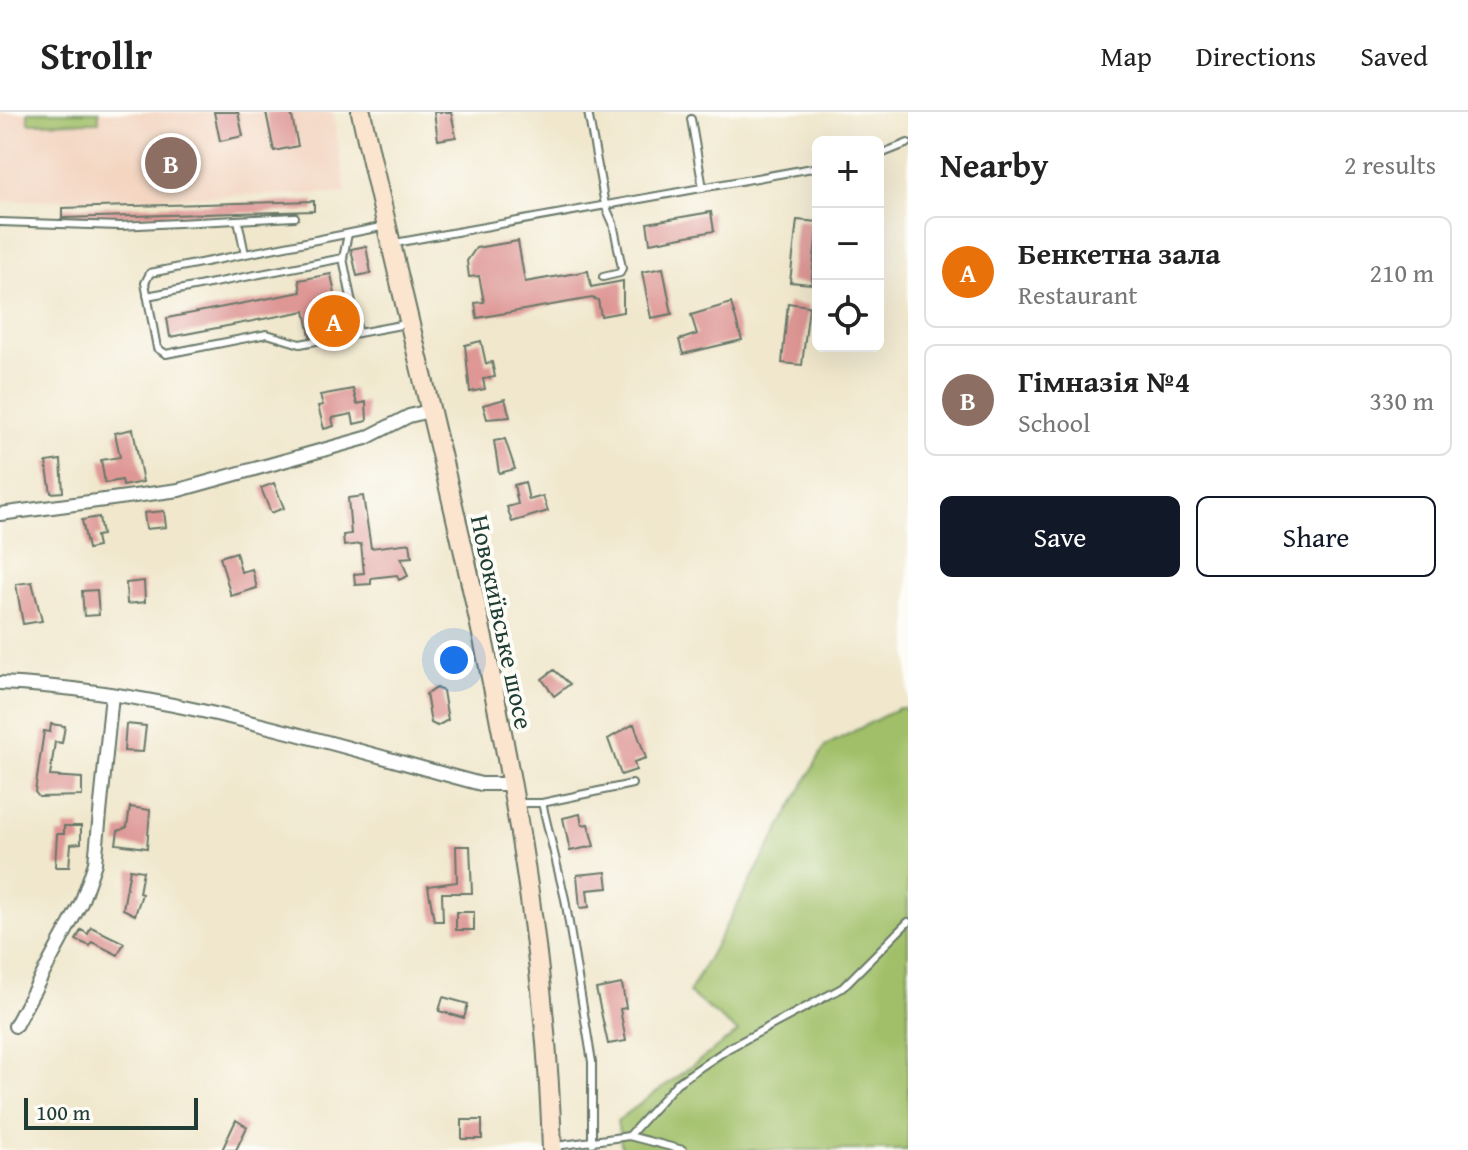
<!DOCTYPE html>
<html lang="en">
<head>
<meta charset="utf-8">
<style>
  :root { --surface:#fff; --page:#f6f6f6; --text:#222; --muted:#767676; --line:#e0e0e0; --accent:#111827 }
  body { margin:0; font-family:"Gentium Book Plus",serif; background:var(--page); color:var(--text) }
  .controls { position:absolute; right:24px; top:24px; display:grid; overflow:hidden; border-radius:12px; box-shadow:0 8px 32px #0002 }
  .controls button { width:72px; height:72px; display:grid; place-items:center; padding:0; border:0; border-bottom:2px solid var(--line); background:var(--surface); color:var(--text); font:40px sans-serif }
  .scale { position:absolute; left:24px; bottom:20px; width:174px; box-sizing:border-box; padding-left:8px; border:4px solid #1f3d34; border-top:0; font-size:22px; line-height:28px; white-space:nowrap; color:#1f3d34; -webkit-text-stroke:6px #fdfcf7; paint-order:stroke }
  .you { position:absolute; left:454px; top:548px; width:28px; height:28px; margin:-20px; border:6px solid #fff; border-radius:50%; background:#1a73e8; box-shadow:0 0 0 12px #1a73e833 }
  .badge { display:grid; place-items:center; width:52px; height:52px; border-radius:50%; background:var(--accent); color:#fff; font-size:26px; font-weight:700 }
  .pin { position:absolute; translate:-50% -50%; border:4px solid #fff; box-shadow:0 2px 8px #0006 }
  .list { margin:0; padding:0; list-style:none }
  h2 { display:flex; justify-content:space-between; align-items:center; height:104px; margin:0; padding:0 32px; font-size:34px }
  h2 small { font-size:26px; font-weight:400; color:var(--muted) }
  .list li { display:grid; grid-template-columns:52px 1fr auto; gap:24px; align-items:center; box-sizing:border-box; height:112px; margin:0 16px 16px; padding:0 16px; border:2px solid var(--line); border-radius:12px }
  .list b { display:block; font-size:30px; white-space:nowrap }
  .list p { margin:0; font-size:26px; white-space:nowrap; color:var(--muted) }
  .list em { font-size:26px; font-style:normal; color:var(--muted) }
  .actions { display:flex; gap:16px; padding:24px 32px }
  .actions a { flex:1; padding:18px 0; border:2px solid var(--accent); border-radius:12px; text-align:center; font-size:28px; color:var(--accent) }
  .actions .main { background:var(--accent); color:#fff }
  .icon { flex:none; width:44px; height:44px; fill:none; stroke:currentColor; stroke-width:2; stroke-linecap:round; stroke-linejoin:round }
  .map { position:relative; flex:none; width:908px; height:1038px; overflow:hidden }
  header { display:flex; align-items:center; gap:48px; box-sizing:border-box; height:112px; padding:0 40px; background:var(--surface); border-bottom:2px solid var(--line) }
  header strong { font-size:38px }
  nav { display:flex; gap:44px; margin-inline-start:auto; font-size:28px }
  main { display:flex }
  aside { flex:1; background:var(--surface) }
  .map>svg:first-child { display:block }
</style>
</head>
<body>
<header>
<strong>Strollr</strong>
<nav><a>Map</a><a>Directions</a><a>Saved</a></nav>
</header>
<main>
<div class="map">
<svg width="908" height="1038" viewBox="0 0 908 1038">
  <rect width="100%" height="100%" fill="#fdfcf7"/>
  <filter id="ink" filterUnits="userSpaceOnUse"><feTurbulence type="fractalNoise" baseFrequency=".0125" numOctaves="2"/><feDisplacementMap in="SourceGraphic" scale="16" xChannelSelector="R" yChannelSelector="G"/><feConvolveMatrix kernelMatrix="1 2 1 2 8 2 1 2 1" color-interpolation-filters="sRGB"/></filter>
  <filter id="wash" filterUnits="userSpaceOnUse"><feTurbulence type="fractalNoise" baseFrequency=".006" numOctaves="4" result="noise"/><feDisplacementMap in="SourceGraphic" scale="32" xChannelSelector="R" yChannelSelector="G"/><feGaussianBlur stdDeviation="1.8" result="paint"/><feColorMatrix in="noise" values="0 0 0 0 0 0 0 0 0 0 0 0 0 0 0 0 0 1.4 0 .05"/><feComposite in="paint" operator="in"/></filter>
  <g filter="url(#wash)">
    <rect width="100%" height="100%" fill="#f0e7cc"/>
    <!-- built -->
    <path fill="#f3d4bf" d="M0,0H333L346,81L0,89Z"/>
    <!-- green -->
    <path fill="#a0bf67" stroke="#607e4e" stroke-width="2" d="M28,0H99V10L28,11Z
      M899,596H908V1038H622L617,1009L738,920L689,881L825,634Z"/>
    <g id="blocks">
      <!-- building -->
      <path fill="#de9795" d="M214,0H238L243,24L220,29Z
        M266,0H291L298,34L274,39Z
        M434,0H451L456,25L438,28Z
        M314,89V99L62,106V96Z
        M711,100L714,119L650,131L647,111Z
        M797,108L818,110L811,172L790,170Z
        M518,129L525,170L588,159L591,175L623,169V200L601,204L598,188L592,186L477,206L475,191L484,190L479,164L469,165L467,149L476,136Z
        M366,134L371,161L357,164L351,137Z
        M663,156L672,202L651,206L642,160Z
        M331,162L342,218L310,224L305,199L170,225L167,206L301,180L299,168Z
        M731,191L742,228L683,242L679,228L697,222L691,203Z
        M788,191L809,194L802,253L782,251Z
        M481,229L486,252L492,250L495,265L483,267L485,277L470,280L465,233Z
        M353,277L357,292L366,290L367,309L354,312L352,302L332,306L334,314L324,317L318,294L323,293L320,283Z
        M505,287L510,305L487,307L483,293Z
        M133,317L143,370L123,374L122,368L105,371L101,348L120,345L115,321Z
        M505,327L515,357L499,361L494,329Z
        M61,348L63,380L51,381L46,350Z
        M525,370L529,388L543,384L548,399L512,410L507,395L518,392L514,373Z
        M274,371L284,396L271,401L261,376Z
        M363,384L371,436L410,431L412,445L401,446L408,464L399,468L397,463L371,466V472L355,473L354,462L364,461L361,432L344,434L343,423L351,422L348,386Z
        M164,399L166,415L146,417L144,401Z
        M99,405L102,423L96,424L98,435L88,437L82,408Z
        M236,440L241,460L252,457L257,476L231,484L220,445Z
        M144,469L145,490L127,492L126,471Z
        M32,470L42,509L23,512L16,472Z
        M97,478L99,503L84,504L82,479Z
        M554,558L570,572L554,584L542,567Z
        M437,576L443,579L448,608L437,614L431,611L426,582Z
        M51,612L65,614L62,631L55,630L50,664L82,666V684L39,685L35,680L44,619L50,620Z
        M126,612L146,614L143,640L124,639Z
        M634,612L646,646L634,650L636,658L621,663L608,627Z
        M130,695L150,698L147,736L116,732L118,719L127,715Z
        M580,702L582,713L588,712L594,734L570,739L563,706Z
        M64,714H81V731L71,732L69,755H55L57,722H64Z
        M456,734H470L472,781H442L443,809H434L428,774L457,770Z
        M130,757L143,759L139,781L142,782L135,803L123,797Z
        M606,760L608,776L587,778L589,795L580,796L577,763Z
        M456,800H474V818H456Z
        M91,815L124,831L118,843L92,830L90,834L76,828L81,818L88,822Z
        M622,872L626,896L620,897L626,929L608,932L596,877Z
        M443,885L468,892L464,906L439,899Z
        M236,1008L247,1015L236,1038H222Z
        M462,1008H482V1027H462Z"/>
    </g>
  </g>
  <g filter="url(#ink)">
    <use href="#blocks" fill-opacity="0" stroke="#687869" stroke-width="2"/>
    <g fill="none" stroke-linecap="round" stroke-linejoin="round">
      <!-- lane casing -->
      <g stroke="#687869" stroke-width="10">
        <path id="lane" d="M588,0L605,93L613,111L622,156L620,161L603,165
          M691,7L703,76
          M878,43L908,31
          M238,108L245,142
          M0,110L120,114L295,105
          M386,114L150,161L145,171L157,236L166,242L267,222L300,232L406,212
          M348,122L343,146L358,221
          M395,131L818,55
          M147,184L343,146
          M516,691H542L632,672
          M542,691L565,787L592,950V1031
          M629,1024L677,971L729,936L842,876L908,810
          M556,1034L629,1024L683,1038"/>
      </g>
      <!-- street casing -->
      <g stroke="#687869" stroke-width="16">
        <path id="street" d="M0,402L179,378L366,326L409,304L429,299
          M0,571C165,578 323,630 481,672H510
          M15,914L81,791L95,751L112,583"/>
      </g>
      <!-- secondary casing -->
      <g stroke="#687869" stroke-width="22">
        <path id="secondary" d="M361,0C435,342 542,686 552,1038"/>
      </g>
      <!-- lane -->
      <use href="#lane" stroke="#fff" stroke-width="6"/>
      <!-- street -->
      <use href="#street" stroke="#fff" stroke-width="12"/>
      <!-- secondary -->
      <use href="#secondary" stroke="#fce5cf" stroke-width="18"/>
    </g>
  </g>
  <g text-anchor="middle" stroke-width="8" stroke-linejoin="round" paint-order="stroke">
    <!-- street labels -->
    <g font-size="26" fill="#1f3d34" stroke="#fdfcf7">
      <text transform="translate(502 510) rotate(78)" y="9">Новокиївське шосе</text>
    </g>
  </g>
</svg>
<div class="controls">
<button>+</button>
<button>−</button>
<button><svg class="icon" aria-label="locate" viewBox="0 0 24 24"><circle cx="12" cy="12" r="6"/><path d="M12 2v4M12 18v4M2 12h4M18 12h4"/></svg></button>
</div>
<div class="scale">100 m</div>
<div class="you"></div>
<div class="pin badge" style="left:334px;top:209px;background:#e8710a">A</div>
<div class="pin badge" style="left:171px;top:51px;background:#8d6e63">B</div>
</div>
<aside>
<h2>Nearby<small>2 results</small></h2>
<ul class="list">
<li><span class="badge" style="background:#e8710a">A</span><div><b>Бенкетна зала</b><p>Restaurant</p></div><em>210 m</em></li>
<li><span class="badge" style="background:#8d6e63">B</span><div><b>Гімназія №4</b><p>School</p></div><em>330 m</em></li>
</ul>
<div class="actions"><a class="main">Save</a><a>Share</a></div>
</aside>
</main>
</body>
</html>
